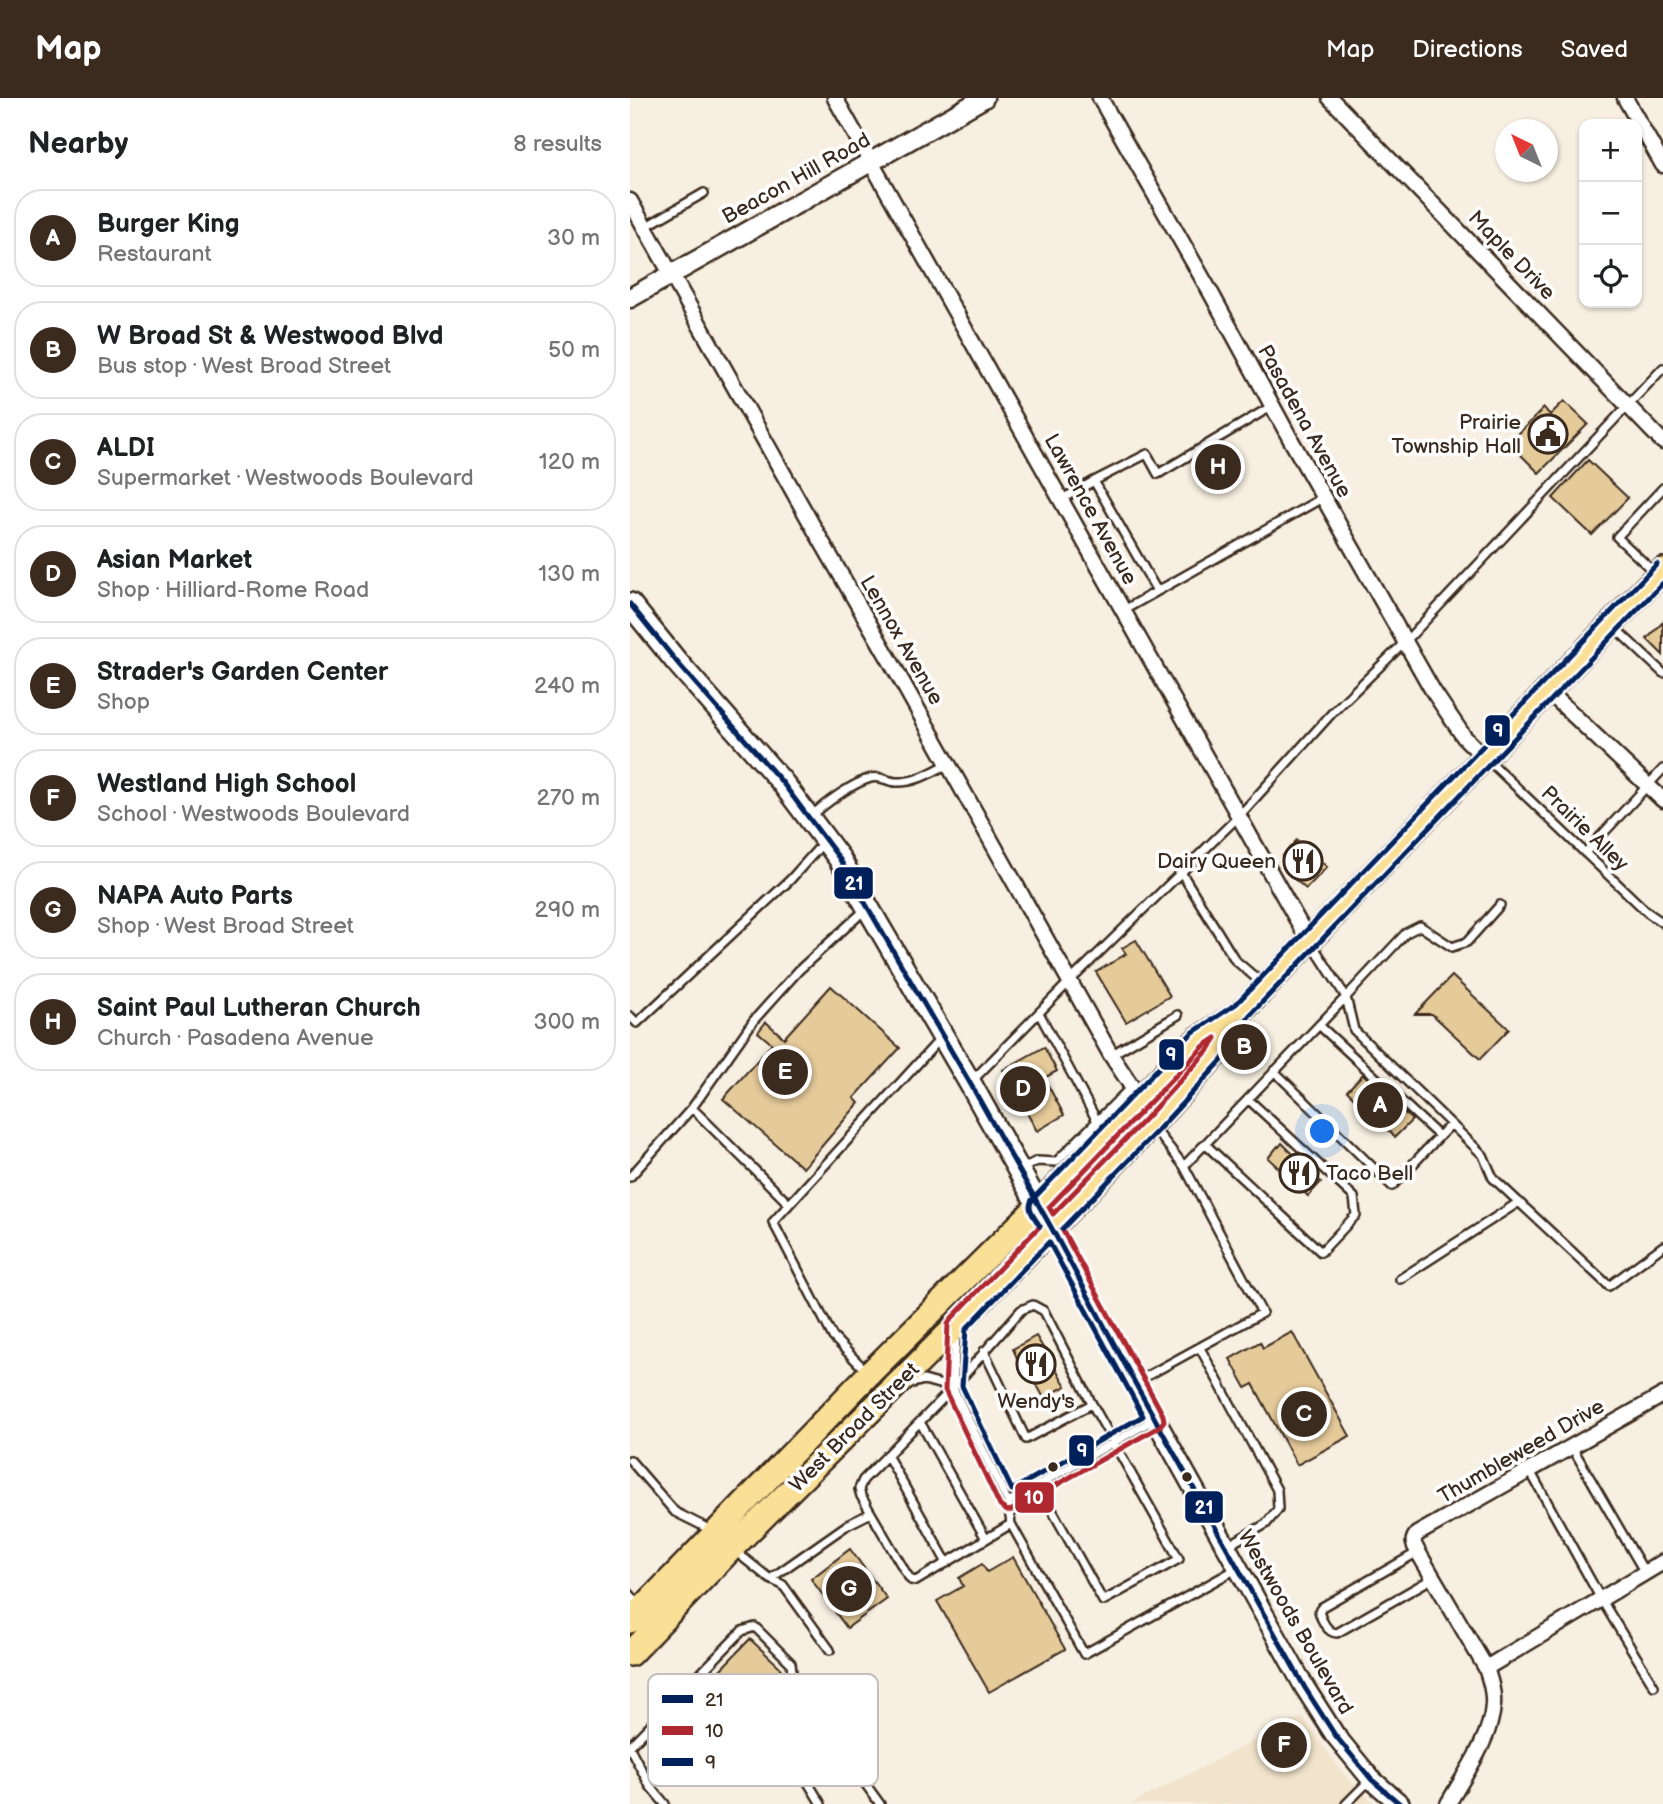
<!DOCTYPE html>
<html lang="en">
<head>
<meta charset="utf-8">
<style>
  :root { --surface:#fff; --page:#f2f2f2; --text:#202124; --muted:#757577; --line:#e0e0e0; --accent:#3b2a1e }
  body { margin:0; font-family:"Balsamiq Sans",sans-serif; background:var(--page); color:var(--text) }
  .controls { position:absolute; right:21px; top:21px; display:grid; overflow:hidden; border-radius:14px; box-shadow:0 2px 5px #0004 }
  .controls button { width:63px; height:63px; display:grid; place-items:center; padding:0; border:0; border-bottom:2px solid var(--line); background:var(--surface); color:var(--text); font:35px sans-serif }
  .compass { position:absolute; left:865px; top:21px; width:63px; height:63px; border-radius:50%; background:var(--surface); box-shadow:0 2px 5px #0004; rotate:317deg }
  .you { position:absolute; left:693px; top:1034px; width:24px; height:24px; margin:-18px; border:5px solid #fff; border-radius:50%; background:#1a73e8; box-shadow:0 0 0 10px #1a73e833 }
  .badge { display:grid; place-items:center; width:46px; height:46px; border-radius:50%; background:var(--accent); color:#fff; font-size:23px; font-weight:700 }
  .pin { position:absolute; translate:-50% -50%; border:4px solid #fff; box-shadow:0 2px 7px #0006 }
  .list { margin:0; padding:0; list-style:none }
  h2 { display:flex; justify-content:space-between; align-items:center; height:91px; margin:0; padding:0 28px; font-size:30px }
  h2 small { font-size:23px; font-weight:400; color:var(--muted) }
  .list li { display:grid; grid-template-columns:46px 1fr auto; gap:21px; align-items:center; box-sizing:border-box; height:98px; margin:0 14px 14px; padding:0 14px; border:2px solid var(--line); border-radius:28px }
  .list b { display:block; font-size:26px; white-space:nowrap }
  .list p { margin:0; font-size:23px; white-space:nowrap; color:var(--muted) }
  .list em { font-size:23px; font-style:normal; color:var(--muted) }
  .icon { flex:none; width:38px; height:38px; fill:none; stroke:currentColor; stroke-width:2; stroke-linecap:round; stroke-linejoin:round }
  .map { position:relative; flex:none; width:1033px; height:1706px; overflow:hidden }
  header { display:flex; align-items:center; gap:42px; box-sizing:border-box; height:98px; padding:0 35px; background:var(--accent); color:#fff }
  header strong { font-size:33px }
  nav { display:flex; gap:38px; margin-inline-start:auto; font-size:24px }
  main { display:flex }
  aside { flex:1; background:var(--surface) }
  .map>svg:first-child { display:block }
</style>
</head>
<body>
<header>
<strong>Map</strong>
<nav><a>Map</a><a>Directions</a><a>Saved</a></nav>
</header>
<main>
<aside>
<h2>Nearby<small>8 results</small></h2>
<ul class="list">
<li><span class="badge">A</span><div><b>Burger King</b><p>Restaurant</p></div><em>30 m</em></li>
<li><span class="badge">B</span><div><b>W Broad St &amp; Westwood Blvd</b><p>Bus stop · West Broad Street</p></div><em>50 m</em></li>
<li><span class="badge">C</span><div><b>ALDI</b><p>Supermarket · Westwoods Boulevard</p></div><em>120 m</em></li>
<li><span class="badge">D</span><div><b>Asian Market</b><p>Shop · Hilliard-Rome Road</p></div><em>130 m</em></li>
<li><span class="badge">E</span><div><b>Strader's Garden Center</b><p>Shop</p></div><em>240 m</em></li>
<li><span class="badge">F</span><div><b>Westland High School</b><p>School · Westwoods Boulevard</p></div><em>270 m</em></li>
<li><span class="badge">G</span><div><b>NAPA Auto Parts</b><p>Shop · West Broad Street</p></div><em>290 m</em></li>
<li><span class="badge">H</span><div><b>Saint Paul Lutheran Church</b><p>Church · Pasadena Avenue</p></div><em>300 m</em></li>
</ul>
</aside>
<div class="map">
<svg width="1033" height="1706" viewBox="0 0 1033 1706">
  <rect width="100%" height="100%" fill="#f7efe1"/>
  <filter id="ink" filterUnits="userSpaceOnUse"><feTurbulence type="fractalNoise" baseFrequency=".0143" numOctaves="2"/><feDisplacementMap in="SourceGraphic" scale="14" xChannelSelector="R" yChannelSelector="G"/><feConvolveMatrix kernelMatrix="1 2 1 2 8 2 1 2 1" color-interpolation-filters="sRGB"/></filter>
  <g filter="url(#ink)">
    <!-- built -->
    <path fill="#f2e4cc" d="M672,1618L714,1676L745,1706H501Z"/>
    <!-- building -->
    <path fill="#e5ca9a" stroke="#3b2a1e" stroke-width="2" d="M934,303L958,326L909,375L879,345L914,310L920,317Z
      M958,362L998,400L962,437L923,400Z
      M1033,524V557L1017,541Z
      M667,742L697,769L676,791L656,774L661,768L652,759Z
      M506,842L540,898L496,924L466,874L496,856L492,850Z
      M822,878L879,931L850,961L802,916H785Z
      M201,888L270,950L224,1000L229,1005L173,1070L93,1001L142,946L128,934L136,924L154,940Z
      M414,949L427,973L414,980L434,1017L407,1033L373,972Z
      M733,976L782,1022L765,1039L717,993Z
      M652,1045L691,1084L678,1098L638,1060L648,1048L649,1049Z
      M662,1234L720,1338L667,1367L623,1286L616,1290L600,1261L630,1244L633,1250Z
      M406,1238L436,1288L414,1300L398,1271L393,1273L383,1251Z
      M220,1451L257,1501L217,1530L181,1481Z
      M383,1459L435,1551L359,1594L307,1503L333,1488L329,1480L352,1466L357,1474Z
      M120,1541L151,1570L132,1590L142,1600L123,1620L113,1610L82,1641L51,1612Z"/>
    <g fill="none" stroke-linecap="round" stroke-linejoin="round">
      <!-- service casing -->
      <g stroke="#3b2a1e" stroke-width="12">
        <path id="service" d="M15,129L74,95
          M464,383L517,356L528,376L642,308
          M432,401L464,383L527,493
          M1026,476L987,439L1033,390
          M494,512L694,399
          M984,529L1033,575
          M857,661L1017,814L1033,825
          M182,718C195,705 223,685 241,680C251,677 257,684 267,684C285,685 302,674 318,666
          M955,755L1033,671
          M551,774L605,862L633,886
          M870,807L837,844L822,849L790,828L776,835L716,899L724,932L853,1057L863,1080L979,1188L1033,1148
          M409,915L467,1023
          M0,918L7,925L160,782L193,745
          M689,927L809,1038
          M481,957L548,917
          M644,973L762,1088L821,1026
          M343,982L440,883L610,717L703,614L776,543L1033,270
          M62,1010L159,1106
          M575,1046L691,1154L726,1117L724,1099L618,1001
          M554,1068L716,899L682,846
          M391,1071L407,1063L426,1064L501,989
          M0,1079L62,1010L124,922L169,872L237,810
          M770,1181L889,1104
          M326,1238L323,1290L378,1404L381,1426L454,1556L608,1470
          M570,1250L647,1392L648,1411L636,1426L597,1448
          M354,1253L396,1341L462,1306L414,1213L403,1207L391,1212L323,1290L233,1382L229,1391L231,1398L276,1475L281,1482L286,1483L381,1426
          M236,1273L203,1239L143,1124L311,940
          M506,1284L632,1215L554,1068L524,1030
          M276,1287L294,1282L323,1290
          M290,1324L356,1441
          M942,1349L1015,1475
          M257,1357L317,1465
          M0,1362L45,1414L83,1433
          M900,1373L971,1501L1024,1588
          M408,1387L473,1503L549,1461L462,1306
          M378,1404L525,1321
          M105,1453L140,1481L153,1487L200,1552
          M788,1454L692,1509L689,1513C691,1521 697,1535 707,1535L803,1480
          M140,1481L217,1427L241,1415
          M0,1496L9,1508
          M0,1648L112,1533L125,1529L161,1565L163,1583L150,1603L101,1654L83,1651L39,1610
          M0,1650L20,1688L35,1706
          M191,1706L174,1678L173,1666L199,1648L210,1651L250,1706
          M716,1706L740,1682"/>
      </g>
      <!-- minor casing -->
      <g stroke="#3b2a1e" stroke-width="19">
        <path id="minor" d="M205,0L679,843
          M470,0L582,197L662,344L803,593L834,639L854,659
          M700,0L1033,344
          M995,0L1033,67
          M0,103L185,432L261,564L481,957L510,1001
          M917,592L1033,702
          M856,1570L1033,1464
          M818,1706C834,1677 861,1641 863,1607C864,1594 860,1582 856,1570L788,1454C784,1447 781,1443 787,1436L1033,1297"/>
      </g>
      <!-- tertiary casing -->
      <g stroke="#3b2a1e" stroke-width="23">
        <path id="tertiary" d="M0,200L354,0
          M421,1129L505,1285L675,1590L705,1637L741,1681L770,1706"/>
      </g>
      <!-- secondary casing -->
      <g stroke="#3b2a1e" stroke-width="26">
        <path id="secondary" d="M0,506L46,563L152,684L209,760L340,985L416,1121"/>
      </g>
      <!-- primary casing -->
      <g stroke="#3b2a1e" stroke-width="28">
        <path id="primary" d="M0,1523L239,1276L408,1108L568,941L609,915
          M0,1556L102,1450L327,1227L521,1027L587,955L612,913L1033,472"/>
      </g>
      <!-- service -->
      <use href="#service" stroke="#fff" stroke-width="7"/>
      <!-- minor -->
      <use href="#minor" stroke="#fff" stroke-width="14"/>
      <!-- tertiary -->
      <use href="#tertiary" stroke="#fff" stroke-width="18"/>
      <!-- secondary -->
      <use href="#secondary" stroke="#fff" stroke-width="21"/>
      <!-- primary -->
      <use href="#primary" stroke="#fadf96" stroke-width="23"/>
      <!-- bus-1 casing -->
      <g stroke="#fff" stroke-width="10">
        <path id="bus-1" d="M0,506L46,563L152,684L209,760L340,985L421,1129L505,1285L675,1590L705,1637L741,1681L770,1706"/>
      </g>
      <!-- bus-2 casing -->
      <g stroke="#fff" stroke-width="10">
        <path id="bus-2" d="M586,940L580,950L515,1021L423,1116L419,1109L574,948Z
          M410,1128L321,1221L318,1226L315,1292L370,1408L377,1413L382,1412L529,1329L534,1323L533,1317L432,1131"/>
      </g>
      <!-- bus-3 casing -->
      <g stroke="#fff" stroke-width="10">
        <path id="bus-3" d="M410,1128C405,1120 396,1111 402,1102L562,935L606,906L1027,466
          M432,1131L527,1033L593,961L619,918L1033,485
          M419,1144L513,1318L382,1392L332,1288L336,1231Z"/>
      </g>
      <!-- bus-1 -->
      <use href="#bus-1" stroke="#00205b" stroke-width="5"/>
      <!-- bus-2 -->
      <use href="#bus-2" stroke="#af272f" stroke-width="5"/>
      <!-- bus-3 -->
      <use href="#bus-3" stroke="#00205b" stroke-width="5"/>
    </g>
  </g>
  <!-- icons -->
  <defs>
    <g id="civic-ring" transform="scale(2.0125)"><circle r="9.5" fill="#fff" stroke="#3b2a1e" stroke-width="1.5"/><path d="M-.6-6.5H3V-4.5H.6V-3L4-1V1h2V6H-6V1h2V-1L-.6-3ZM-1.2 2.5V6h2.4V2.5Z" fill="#3b2a1e"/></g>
    <g id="restaurant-ring" transform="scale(2.0125)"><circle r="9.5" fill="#fff" stroke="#3b2a1e" stroke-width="1.5"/><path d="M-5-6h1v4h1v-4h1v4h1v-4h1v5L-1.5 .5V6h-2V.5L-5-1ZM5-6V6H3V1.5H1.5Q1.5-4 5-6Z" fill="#3b2a1e"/></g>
  </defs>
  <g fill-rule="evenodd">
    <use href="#civic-ring" x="918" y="336"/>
    <use href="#restaurant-ring" x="673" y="763"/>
    <use href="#restaurant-ring" x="669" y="1075"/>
    <use href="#restaurant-ring" x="406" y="1266"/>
  </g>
  <!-- markers -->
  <g fill="#3b2a1e" stroke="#fff" stroke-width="2.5">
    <circle cx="423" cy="1369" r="6"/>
    <circle cx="557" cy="1379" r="6"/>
  </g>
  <g text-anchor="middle" stroke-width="7" stroke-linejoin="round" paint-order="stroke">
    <!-- street labels -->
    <g font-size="21" fill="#3b2a1e" stroke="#fff">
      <text transform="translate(166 80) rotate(-29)" y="7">Beacon Hill Road</text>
      <text transform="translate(882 157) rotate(46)" y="7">Maple Drive</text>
      <text transform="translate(675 323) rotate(61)" y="7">Pasadena Avenue</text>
      <text transform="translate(461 411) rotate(61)" y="7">Lawrence Avenue</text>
      <text transform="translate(272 542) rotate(60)" y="7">Lennox Avenue</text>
      <text transform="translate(955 730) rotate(44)" y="7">Prairie Alley</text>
      <text transform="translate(224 1329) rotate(-45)" y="7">West Broad Street</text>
      <text transform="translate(891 1353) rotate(-30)" y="7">Thumbleweed Drive</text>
      <text transform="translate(666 1524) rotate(60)" y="7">Westwoods Boulevard</text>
    </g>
    <!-- poi labels -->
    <g font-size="21" fill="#3b2a1e" stroke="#fff" text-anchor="end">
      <text x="891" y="331">Prairie<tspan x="891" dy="24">Township Hall</tspan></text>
      <text x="646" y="770">Dairy Queen</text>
      <text x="696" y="1082" text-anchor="start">Taco Bell</text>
      <text x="406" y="1310" text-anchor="middle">Wendy's</text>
    </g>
  </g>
  <!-- legend -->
  <rect x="18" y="1576" width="230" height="112" rx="10" fill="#fff" stroke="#c4bfbc" stroke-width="2"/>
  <rect x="32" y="1597" width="31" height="8" fill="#00205b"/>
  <rect x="32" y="1628" width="31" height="9" fill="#af272f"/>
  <rect x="32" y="1660" width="31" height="8" fill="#00205b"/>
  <g font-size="19" fill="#3b2a1e">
    <text x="75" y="1608">21</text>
    <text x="75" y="1639">10</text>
    <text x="75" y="1671">9</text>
  </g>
  <g stroke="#fff" stroke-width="2.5">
    <rect x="854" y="616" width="27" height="33" rx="7" fill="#00205b"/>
    <rect x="203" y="768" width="41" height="34" rx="7" fill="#00205b"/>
    <rect x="528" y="940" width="27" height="33" rx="7" fill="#00205b"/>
    <rect x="438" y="1336" width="27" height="33" rx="7" fill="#00205b"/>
    <rect x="384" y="1383" width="41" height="33" rx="7" fill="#af272f"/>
    <rect x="554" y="1392" width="40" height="34" rx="7" fill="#00205b"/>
  </g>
  <g font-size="19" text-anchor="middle" font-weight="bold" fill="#fff">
    <text x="868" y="639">9</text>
    <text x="224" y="792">21</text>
    <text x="541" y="963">9</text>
    <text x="452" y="1359">9</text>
    <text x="404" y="1406">10</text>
    <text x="574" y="1416">21</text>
  </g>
</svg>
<div class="controls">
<button>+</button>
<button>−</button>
<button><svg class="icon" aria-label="locate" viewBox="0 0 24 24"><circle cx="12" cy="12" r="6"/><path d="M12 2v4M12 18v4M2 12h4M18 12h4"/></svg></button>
</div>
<svg class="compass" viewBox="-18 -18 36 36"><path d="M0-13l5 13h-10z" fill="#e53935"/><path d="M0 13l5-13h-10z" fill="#757577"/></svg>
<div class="you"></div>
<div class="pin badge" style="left:750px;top:1007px">A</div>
<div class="pin badge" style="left:614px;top:949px">B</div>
<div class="pin badge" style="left:674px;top:1316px">C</div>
<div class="pin badge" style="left:393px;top:991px">D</div>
<div class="pin badge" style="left:155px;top:974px">E</div>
<div class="pin badge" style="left:654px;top:1647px">F</div>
<div class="pin badge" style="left:219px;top:1491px">G</div>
<div class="pin badge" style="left:588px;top:369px">H</div>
</div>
</main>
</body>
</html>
